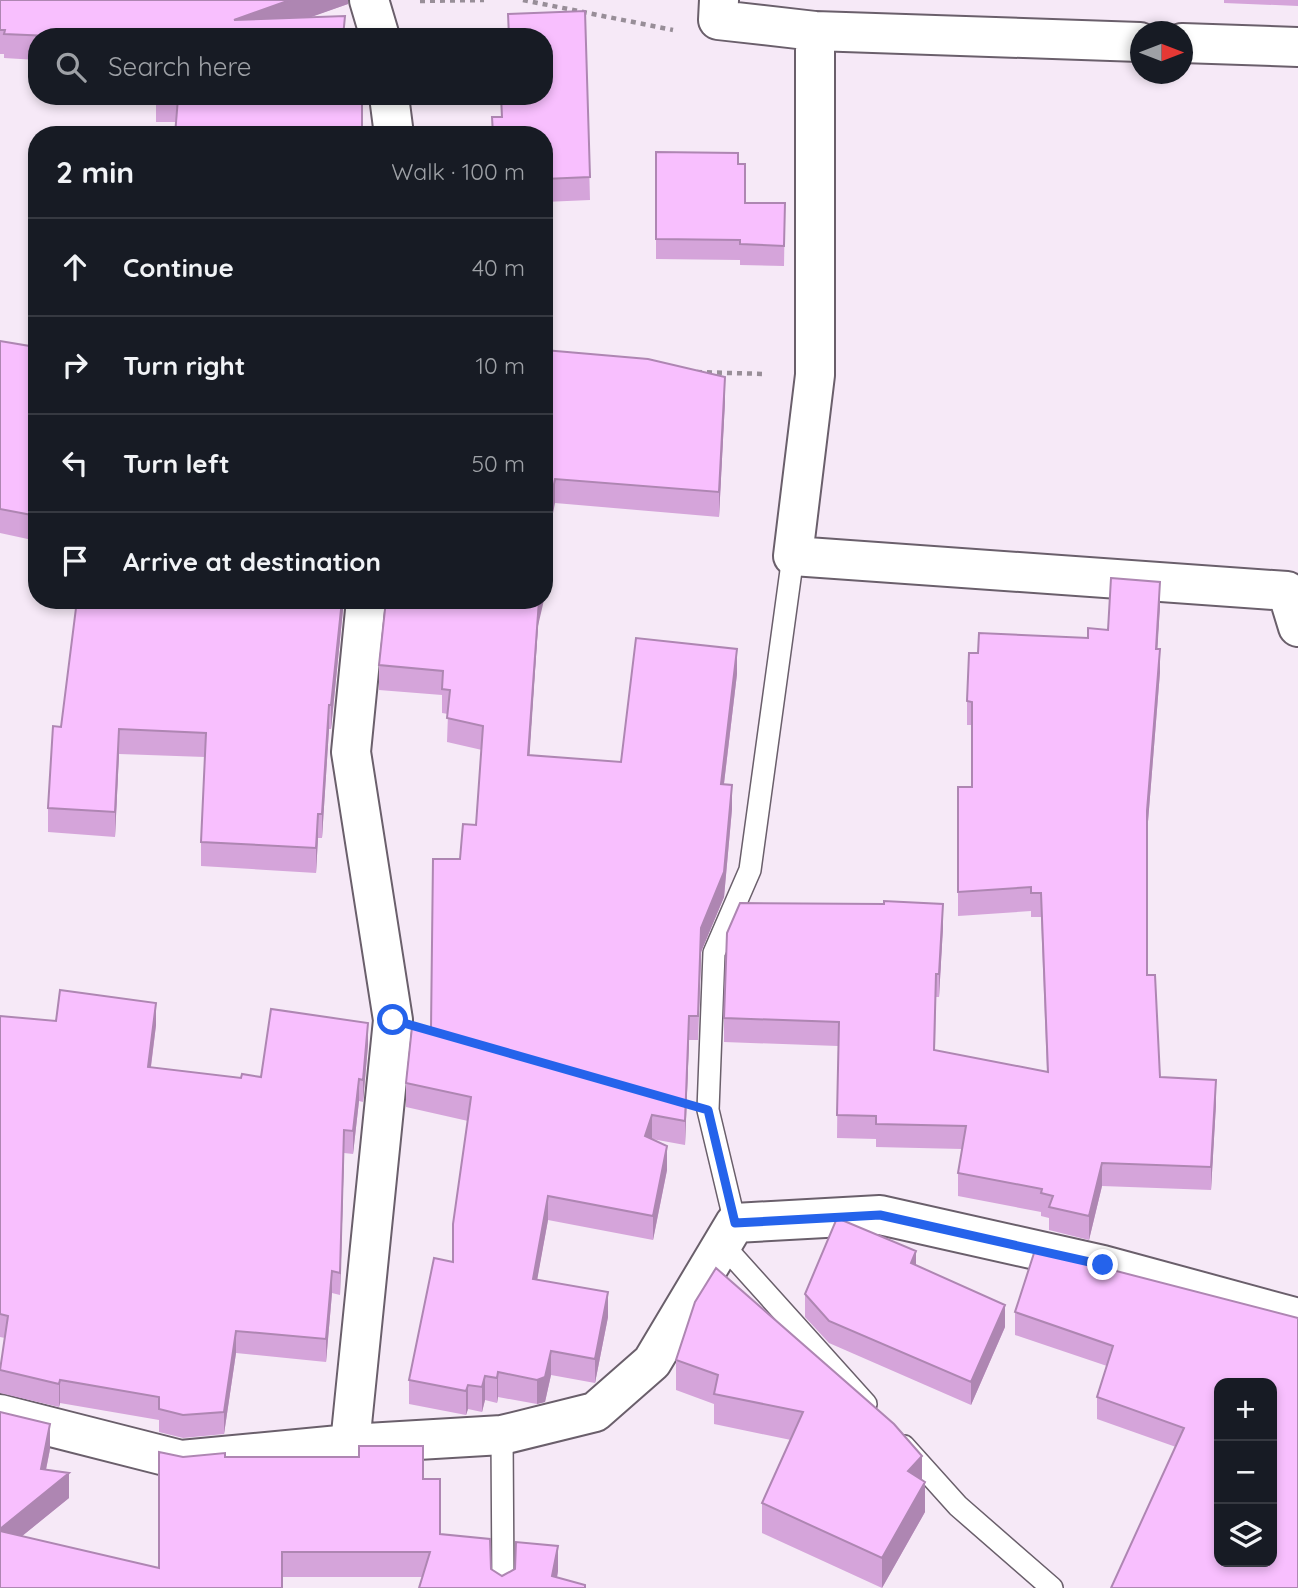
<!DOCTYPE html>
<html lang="en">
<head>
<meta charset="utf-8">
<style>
  :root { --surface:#171b24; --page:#20242c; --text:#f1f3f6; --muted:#9ea1a6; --line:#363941 }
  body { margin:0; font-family:Quicksand,sans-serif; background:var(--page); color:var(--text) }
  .controls { position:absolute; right:21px; bottom:21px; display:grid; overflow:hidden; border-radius:14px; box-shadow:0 4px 10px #0003 }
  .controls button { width:63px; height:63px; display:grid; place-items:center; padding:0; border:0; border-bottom:2px solid var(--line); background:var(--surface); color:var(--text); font:35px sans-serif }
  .compass { position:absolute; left:1130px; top:21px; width:63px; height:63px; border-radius:50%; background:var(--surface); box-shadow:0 4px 10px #0003; rotate:90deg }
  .stop { position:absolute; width:21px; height:21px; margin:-16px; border:5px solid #2563eb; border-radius:50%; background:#fff }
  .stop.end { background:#2563eb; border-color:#fff; box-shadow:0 2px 7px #0008 }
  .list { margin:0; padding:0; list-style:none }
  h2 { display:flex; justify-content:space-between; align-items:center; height:91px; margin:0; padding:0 28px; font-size:30px }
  h2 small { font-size:23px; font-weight:400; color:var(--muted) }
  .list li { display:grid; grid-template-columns:46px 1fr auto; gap:21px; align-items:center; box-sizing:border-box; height:98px; padding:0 28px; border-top:2px solid var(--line) }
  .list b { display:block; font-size:26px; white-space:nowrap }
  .list em { font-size:23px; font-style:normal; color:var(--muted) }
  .icon { flex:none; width:38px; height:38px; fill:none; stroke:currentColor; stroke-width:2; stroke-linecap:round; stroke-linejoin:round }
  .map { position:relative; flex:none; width:1298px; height:1588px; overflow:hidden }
  .search { position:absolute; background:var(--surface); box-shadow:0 4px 10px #0003; left:28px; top:28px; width:525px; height:77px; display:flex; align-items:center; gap:18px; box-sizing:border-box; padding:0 24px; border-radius:28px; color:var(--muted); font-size:26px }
  .panel { position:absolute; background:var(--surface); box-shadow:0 4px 10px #0003; left:28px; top:126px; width:525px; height:483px; border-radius:28px }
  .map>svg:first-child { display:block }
</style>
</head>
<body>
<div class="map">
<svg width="1298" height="1588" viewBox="0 0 1298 1588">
  <rect width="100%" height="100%" fill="#f6e9f7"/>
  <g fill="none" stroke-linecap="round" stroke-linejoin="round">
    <!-- service casing -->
    <g stroke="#6a5f6b" stroke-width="24">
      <path id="service" d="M735,1223L708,1110L714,953L750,870L793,556
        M722,1244L866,1404
        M502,1435L503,1588
        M904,1446L958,1506L1052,1588"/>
    </g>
    <!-- minor casing -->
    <g stroke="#6a5f6b" stroke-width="42">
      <path id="minor" d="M369,0L380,37
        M719,0L718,20L815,31L1140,42
        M815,31V375L793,556L1287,591L1298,627
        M1182,43L1298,47
        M389,96L394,135
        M0,1414L181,1460L350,1444L502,1435L595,1412L652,1362L735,1223L880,1215L1103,1265L1298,1318
        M350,1444L393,1020L351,752L366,600"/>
    </g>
    <!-- path -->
    <path stroke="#988e98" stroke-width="4.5" stroke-dasharray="5 5" stroke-linecap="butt" d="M523,0L673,30
      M420,1L484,0
      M697,372L765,374"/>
    <!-- service -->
    <use href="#service" stroke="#fff" stroke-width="21"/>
    <!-- minor -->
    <use href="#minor" stroke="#fff" stroke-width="38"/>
  </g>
  <!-- wall -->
  <path fill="#d5a4da" d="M0,0H348V4L310,17L345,37H37V60L4,58V54H0Z
    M1224,0H1298V6L1224,3Z
    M585,11L590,200L544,202V135H492V117H501V96H544V37H508V14Z
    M156,96H363L176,122H156Z
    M656,152L738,164L745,203H785L784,266L740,265V260L656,259Z
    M37,338V541L0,533V341L30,346Z
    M544,350L725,401L719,517L555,503Z
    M344,600L331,729H329L322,838H318L316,873L201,866V842L205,757L119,754L115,837L48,832V808L61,727Z
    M1160,606L1157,649L1160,672L1147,834V975L1160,1077L1216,1104L1211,1190L1102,1186L1089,1240L1049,1230V1218L1041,1216V1212L958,1196V1173L962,1149L876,1147V1139L837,1138L838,1046L724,1042V1018L943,927L939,997H936L935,1050L1047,1072L1041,917H1031V911L958,916V787H972V725H967V701L978,653L1088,638Z
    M538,626L529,755L621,762L737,674L724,784L732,809L724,897L701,952L698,1040H689L685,1145L652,1139L667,1170L653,1240L548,1220L537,1279L608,1317L595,1383L551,1375L545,1402L537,1404L498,1397L497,1403L485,1400L482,1412L468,1409L466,1415L409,1404V1380L453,1262L468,1121L406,1107V1083L431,1029L460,859L476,825L482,750L447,742L448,714L442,713V695L379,690V665Z
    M0,1016L56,1021L156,1025L151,1067L241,1078L261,1077L368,1045L363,1102L359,1101L353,1154L344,1153L340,1295L332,1293L326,1362L236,1353L224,1434L183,1438L159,1432V1420L60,1403L59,1407L0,1393V1369L5,1338L0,1337Z
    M916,1265L1005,1327L971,1405L829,1343L805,1317V1294Z
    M695,1302L922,1480L925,1512L882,1588L762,1533V1503L791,1440L714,1424V1404L676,1390V1360Z
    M1015,1312L1298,1318L1176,1447L1097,1419V1397L1107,1366L1015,1335Z
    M50,1449L46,1470L69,1498L22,1536L159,1568L183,1457H225L423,1479L440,1534L502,1576L558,1571L557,1578L585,1588L423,1577H282L0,1588Z"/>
  <!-- shaded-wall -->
  <path fill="#ae86b2" d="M290,0H348V4L255,37L234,20Z
    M725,377V401L719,517V492Z
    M555,479V503L544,560V535Z
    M547,562V586L544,598V574Z
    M1160,582V606L1156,672V649Z
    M342,600H344L331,729V705Z
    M539,600H544L538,626L528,779V755Z
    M737,649V674L721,808V784Z
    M1160,649V672L1147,834V811Z
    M329,705V729L322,838V814Z
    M119,729V754L115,837V812Z
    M732,785V809L724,897L701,952L698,1040L701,928Z
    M318,814V838L316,873V848Z
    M943,904V927L939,997V974Z
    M156,1003V1025L148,1089V1067Z
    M689,1016V1040L685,1145V1121Z
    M368,1023V1045L363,1102V1080Z
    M359,1079V1101L353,1154V1131Z
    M1216,1080V1104L1211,1190V1167Z
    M652,1115V1139L645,1136Z
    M344,1130V1153L340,1295V1273Z
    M667,1146V1170L653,1240V1216Z
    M1102,1163V1186L1089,1240V1216Z
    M548,1196V1220L533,1303V1279Z
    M916,1251V1273L911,1263Z
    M332,1271V1293L326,1362V1339Z
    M608,1292V1317L595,1383V1359Z
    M1005,1305V1327L971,1405V1382Z
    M236,1331V1353L224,1434V1412Z
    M551,1351V1375L545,1402L537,1404V1380Z
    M498,1372V1397L497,1403V1378Z
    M485,1376V1400L482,1412V1387Z
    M60,1380V1403L59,1407V1384Z
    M468,1385V1409L466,1415V1391Z
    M50,1424V1449L41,1494V1469Z
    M922,1456V1486L908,1471Z
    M69,1473V1498L0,1554V1529Z
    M925,1482V1512L882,1588V1558Z
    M558,1546V1571L555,1588L552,1576Z"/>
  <!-- building -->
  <path fill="#f8bffe" stroke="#ae86b2" stroke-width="2" fill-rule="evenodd" d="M0,0H290L234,20L345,16L343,37H74L4,34L5,30H0Z
    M585,11L590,177L544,179V135H493L492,117H502L501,96H544V37H509L508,14Z
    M156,96H362V135H175L178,98H156Z
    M656,152L738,153V164H745V203H785L784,246L740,244V240L656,239Z
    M32,337L37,338V516L0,509V341L30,346Z
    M544,350L648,359L725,377L719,492L555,479L544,535Z
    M544,562H547L544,574Z
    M1111,578L1160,582L1156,649H1160L1147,811V975H1155L1160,1077L1216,1080L1211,1167L1102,1163L1089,1216L1049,1207L1053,1196L1041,1193L1042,1189L958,1173L966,1126L876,1124V1116L837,1115L839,1022L724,1018L727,933L740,903L884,904V901L943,904L939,974H936L934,1050L1048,1072L1041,893H1031V887L958,892V787H972V702L967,701L969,653H978L979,633L1088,638V628L1108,630Z
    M77,600H342L331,705H329L322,814H318L316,848L201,842L206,733L119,729L115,812L48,808L53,726L61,727Z
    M386,600H539L528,755L621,762L636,638L737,649L721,784L732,785L724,872L701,928L698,1016H689L685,1121L652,1115L645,1136L667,1146L653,1216L548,1196L533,1279L608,1292L595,1359L551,1351L545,1377L537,1380L498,1372L497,1378L485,1376L482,1387L468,1385L466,1391L409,1380L434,1258L453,1262V1224L471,1097L406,1083L412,1027L431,1029L433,859H460L463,824L476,825L483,726L447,718L450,690L442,689L443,671L379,665Z
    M60,990L156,1003L148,1067L241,1078L242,1074L261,1077L271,1009L368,1023L363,1080L359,1079L353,1131L344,1130L340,1273L332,1271L326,1339L236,1331L224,1412L183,1415L159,1409V1397L60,1380L59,1384L0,1370L8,1316L0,1314V1016L56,1021Z
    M837,1218L916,1251L911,1263L1005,1305L971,1382L829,1321L805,1294Z
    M1035,1250L1298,1318V1588H1111L1184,1428L1097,1397L1113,1346L1015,1312ZM1219,1383H1272V1562H1219Z
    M716,1268L894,1424L922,1456L908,1471L925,1482L882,1558L762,1503L803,1412L714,1394L718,1375L676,1360L695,1302Z
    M0,1412L50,1424L41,1469L69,1473L0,1529Z
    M359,1446H423V1479H440V1534L490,1539L491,1569L502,1576L515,1569L516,1542L558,1546L552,1576L585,1585V1588H419L430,1552H282V1588H0V1531L159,1568V1452L183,1457L225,1453V1457H359Z"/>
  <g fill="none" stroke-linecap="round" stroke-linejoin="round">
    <!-- route -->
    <path stroke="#2563eb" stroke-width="9" d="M393,1020L708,1110L735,1223L880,1215L1103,1265"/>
  </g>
</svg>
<div class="controls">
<button>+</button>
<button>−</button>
<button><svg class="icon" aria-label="layers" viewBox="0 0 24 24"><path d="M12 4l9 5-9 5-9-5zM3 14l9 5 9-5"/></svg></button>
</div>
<svg class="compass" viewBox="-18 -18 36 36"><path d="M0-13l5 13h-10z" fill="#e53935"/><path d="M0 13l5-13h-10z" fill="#9ea1a6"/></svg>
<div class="stop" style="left:393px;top:1020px"></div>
<div class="stop end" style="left:1103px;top:1265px"></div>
<div class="search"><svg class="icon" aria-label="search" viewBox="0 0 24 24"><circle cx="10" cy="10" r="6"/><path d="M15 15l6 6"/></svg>Search here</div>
<section class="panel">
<h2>2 min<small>Walk · 100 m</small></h2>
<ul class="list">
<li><svg class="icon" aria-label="ahead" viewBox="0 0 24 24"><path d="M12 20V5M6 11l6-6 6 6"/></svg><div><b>Continue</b></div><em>40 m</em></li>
<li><svg class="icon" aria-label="right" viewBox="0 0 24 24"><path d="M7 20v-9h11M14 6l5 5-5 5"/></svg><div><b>Turn right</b></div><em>10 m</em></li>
<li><svg class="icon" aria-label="left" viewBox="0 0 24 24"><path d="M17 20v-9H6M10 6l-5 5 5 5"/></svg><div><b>Turn left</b></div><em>50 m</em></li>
<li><svg class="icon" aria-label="arrive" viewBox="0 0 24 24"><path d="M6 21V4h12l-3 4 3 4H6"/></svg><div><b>Arrive at destination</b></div></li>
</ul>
</section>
</div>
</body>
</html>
